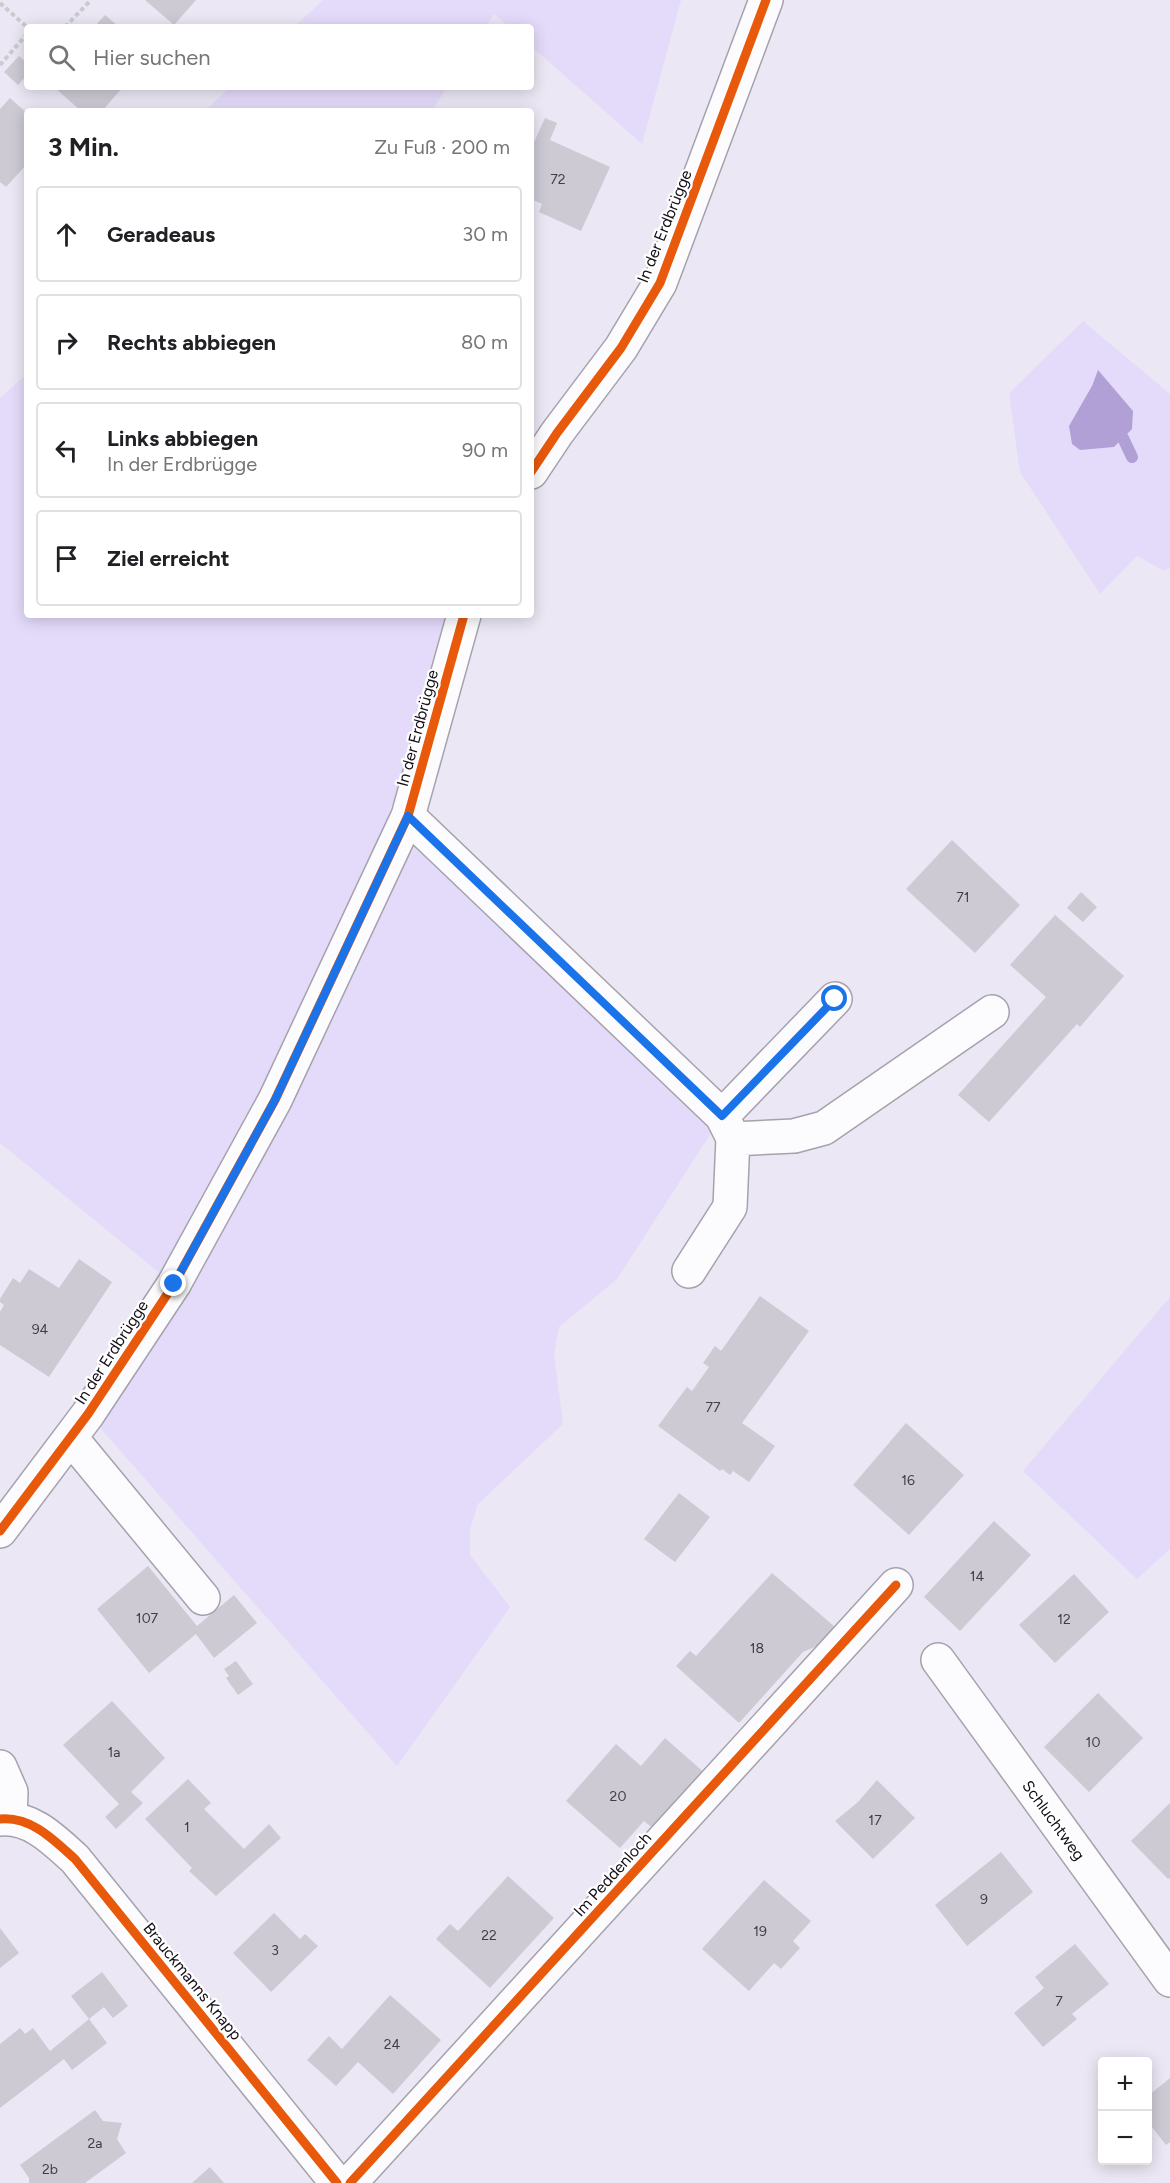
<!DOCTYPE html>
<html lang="de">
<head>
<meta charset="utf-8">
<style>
  :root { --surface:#fff; --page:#f6f6f6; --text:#202124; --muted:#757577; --line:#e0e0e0 }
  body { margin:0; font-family:Figtree,sans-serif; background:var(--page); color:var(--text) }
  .controls { position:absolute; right:18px; bottom:18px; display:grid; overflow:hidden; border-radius:6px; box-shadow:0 3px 15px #0003 }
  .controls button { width:54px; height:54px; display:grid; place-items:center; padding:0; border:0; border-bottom:2px solid var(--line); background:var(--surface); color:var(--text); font:30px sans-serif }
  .stop { position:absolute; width:18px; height:18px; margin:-14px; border:4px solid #1a73e8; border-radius:50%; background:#fff }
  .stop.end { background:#1a73e8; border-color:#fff; box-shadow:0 2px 6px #0008 }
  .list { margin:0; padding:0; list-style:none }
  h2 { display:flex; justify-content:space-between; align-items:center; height:78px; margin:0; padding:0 24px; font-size:26px }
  h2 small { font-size:20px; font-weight:400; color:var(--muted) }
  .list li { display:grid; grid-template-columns:39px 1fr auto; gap:18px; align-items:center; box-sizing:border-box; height:96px; margin:0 12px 12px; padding:0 12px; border:2px solid var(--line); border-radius:6px }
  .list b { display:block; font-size:22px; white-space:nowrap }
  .list p { margin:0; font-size:20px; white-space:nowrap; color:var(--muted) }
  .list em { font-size:20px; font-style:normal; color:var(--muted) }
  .icon { flex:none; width:33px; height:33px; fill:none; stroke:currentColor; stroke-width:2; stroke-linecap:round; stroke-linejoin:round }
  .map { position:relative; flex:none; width:1170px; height:2183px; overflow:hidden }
  .search { position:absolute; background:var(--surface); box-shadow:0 3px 15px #0003; left:24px; top:24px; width:510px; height:66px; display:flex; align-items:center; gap:15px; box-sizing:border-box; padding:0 21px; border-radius:6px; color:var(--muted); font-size:22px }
  .panel { position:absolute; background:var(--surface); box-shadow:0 3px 15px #0003; left:24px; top:108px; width:510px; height:510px; border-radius:6px }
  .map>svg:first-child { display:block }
</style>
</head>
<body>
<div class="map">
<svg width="1170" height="2183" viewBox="0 0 1170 2183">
  <rect width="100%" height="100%" fill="#ebe7f4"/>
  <!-- green -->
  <path fill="#e4dbfa" d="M323,0H681L642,144L531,46V27H509L494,14L486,27H294Z
    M230,87H447L432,111H205Z
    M1083,321L1170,394V567L1164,571L1137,556L1100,594L1020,472L1009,393Z
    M27,374V615H449L417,742L381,833L310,996L408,816L722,1116L617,1279L559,1327L554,1354L563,1424L478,1504L470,1529V1555L510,1607L397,1766L88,1414L173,1284L0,1143V398Z
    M1170,1297V1549L1137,1579L1023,1471Z"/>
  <!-- water -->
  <path fill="#b1a0d5" d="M1098,370L1133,411L1132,429L1114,447L1080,450L1072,444L1069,426L1092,386Z"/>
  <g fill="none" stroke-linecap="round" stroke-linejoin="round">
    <!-- stream -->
    <path stroke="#b1a0d5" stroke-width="12" d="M1123,438L1132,457"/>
  </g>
  <!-- building -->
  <path fill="#cdcad4" d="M145,0H196L174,25Z
    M105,15L119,27H94Z
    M19,56L27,63V75L18,85L4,72Z
    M54,87H123L102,111H81Z
    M10,98L27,113V164L6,187L0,182V109Z
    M545,118L557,123L550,140L610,167L581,231L539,212L542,204L531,199V149Z
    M952,840L1020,905L975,953L906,889Z
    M1081,892L1097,907L1083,922L1067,908Z
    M1055,915L1124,976L1080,1027L1077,1024L989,1122L958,1095L1046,997L1010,965Z
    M79,1259L112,1282L49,1377L0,1345V1312L4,1305L0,1302V1299L13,1278L20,1283L29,1269L59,1288Z
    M760,1296L809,1331L742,1423L775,1446L749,1482L733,1471L730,1475L722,1469L720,1471L658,1426L687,1387L692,1391L709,1367L703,1363L715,1346L721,1351Z
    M906,1423L964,1475L909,1535L853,1485Z
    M679,1493L710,1517L675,1562L644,1539Z
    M994,1521L1031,1555L960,1631L924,1597Z
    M148,1566L197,1626L234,1595L257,1623L214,1658L196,1634L149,1673L97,1609Z
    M772,1573L835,1627L817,1646L803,1652L739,1723L676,1666L690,1651L696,1656Z
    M1074,1574L1109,1612L1055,1663L1019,1625Z
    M236,1661L253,1684L238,1695L226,1678L229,1676L224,1669Z
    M1098,1693L1143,1738L1089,1792L1044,1747Z
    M112,1701L165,1758L131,1792L143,1803L116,1829L105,1817L119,1804L63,1745Z
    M665,1738L707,1775L657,1832L644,1821L620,1848L566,1801L616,1744L641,1766Z
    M188,1779L211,1803L204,1809L244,1849L269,1824L281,1838L216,1896L189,1871L192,1868L145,1819Z
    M877,1780L915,1818L873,1859L835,1821L858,1802Z
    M1170,1803V1878L1168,1879L1131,1841Z
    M1001,1852L1033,1892L967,1946L935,1905Z
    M508,1876L554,1918L490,1988L436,1939L450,1924L458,1931Z
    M764,1880L811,1921L793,1941L800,1948L781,1969L774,1963L749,1991L702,1949Z
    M274,1913L300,1939L305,1934L318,1946L271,1992L233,1953Z
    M0,1928L19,1953L0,1968Z
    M1075,1944L1109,1984L1072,2014L1077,2019L1043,2047L1014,2013L1044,1988L1035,1977Z
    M102,1972L128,2006L113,2018L104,2007L89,2019L71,1996Z
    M390,1995L441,2040L393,2094L358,2062L336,2086L307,2060L329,2036L342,2049Z
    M89,2019L107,2043L72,2070L64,2059L0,2108V2044L20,2028L25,2034L33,2028L50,2051Z
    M1170,2078V2142L1166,2145L1148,2122V2096Z
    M95,2110L103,2121L122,2123L117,2139L126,2153L85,2183H29V2178L20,2165Z
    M210,2167L224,2183H192Z"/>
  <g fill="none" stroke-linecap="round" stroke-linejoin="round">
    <!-- minor casing -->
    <g stroke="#a5a2ac" stroke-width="36">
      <path id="minor" d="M531,472L557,433L621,348L660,283L766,0
        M408,816L722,1116L733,1138L730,1207L689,1271
        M722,1116L835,999
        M733,1139L794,1136L824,1128L992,1012
        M71,1438L203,1598
        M0,1531L88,1414L174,1284L275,1100L408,816L464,615
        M938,1660L1170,1980
        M0,1767L11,1792L10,1818
        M0,1819C31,1816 54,1840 75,1859L337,2183
        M350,2183L896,1585"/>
    </g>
    <!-- path -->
    <path stroke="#cbcace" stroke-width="4" stroke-dasharray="4.5 3" stroke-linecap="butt" d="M0,3L27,27
      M65,27L91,0
      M0,65L27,34"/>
    <!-- minor -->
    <use href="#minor" stroke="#fcfbfd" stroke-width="33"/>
    <!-- cycleway casing -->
    <g stroke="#fff" stroke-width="13">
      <path id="cycleway" d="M531,472L557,433L621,348L660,283L766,0
        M0,1531L88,1414L174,1284L275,1100L408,816L464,615
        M0,1819C31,1816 54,1840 75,1859L337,2183
        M350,2183L896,1585"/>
    </g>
    <!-- cycleway -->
    <use href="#cycleway" stroke="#e8590c" stroke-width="9"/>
  </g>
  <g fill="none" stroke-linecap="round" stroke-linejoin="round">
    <!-- route -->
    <path stroke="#1a73e8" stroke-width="8" d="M174,1284L275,1100L408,816L722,1116L835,999"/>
  </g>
  <g text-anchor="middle" stroke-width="4.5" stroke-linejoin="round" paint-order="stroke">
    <!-- number labels -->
    <g font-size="14" fill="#403d46">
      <text x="558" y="184">72</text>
      <text x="963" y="902">71</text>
      <text x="40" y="1334">94</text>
      <text x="713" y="1412">77</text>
      <text x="908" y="1485">16</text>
      <text x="977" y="1581">14</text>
      <text x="147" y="1623">107</text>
      <text x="1064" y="1624">12</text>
      <text x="757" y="1653">18</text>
      <text x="1093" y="1747">10</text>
      <text x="114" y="1757">1a</text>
      <text x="618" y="1801">20</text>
      <text x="875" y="1825">17</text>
      <text x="187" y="1832">1</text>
      <text x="984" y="1904">9</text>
      <text x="760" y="1936">19</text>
      <text x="489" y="1940">22</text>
      <text x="275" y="1955">3</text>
      <text x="1059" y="2006">7</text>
      <text x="392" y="2049">24</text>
      <text x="95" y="2148">2a</text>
      <text x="50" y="2174">2b</text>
    </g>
    <!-- street labels -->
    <g font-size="16" fill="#110e16" stroke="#fff">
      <text transform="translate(664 226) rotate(-68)" y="6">In der Erdbrügge</text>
      <text transform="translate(417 728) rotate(-75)" y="6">In der Erdbrügge</text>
      <text transform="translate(111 1352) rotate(-57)" y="6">In der Erdbrügge</text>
      <text transform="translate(1054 1820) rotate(54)" y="6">Schluchtweg</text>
      <text transform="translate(612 1874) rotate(-48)" y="6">Im Peddenloch</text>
      <text transform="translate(193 1981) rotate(51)" y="6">Brauckmanns Knapp</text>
    </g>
  </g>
</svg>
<div class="controls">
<button>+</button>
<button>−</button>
</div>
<div class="stop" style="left:835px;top:999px"></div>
<div class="stop end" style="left:174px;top:1284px"></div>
<div class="search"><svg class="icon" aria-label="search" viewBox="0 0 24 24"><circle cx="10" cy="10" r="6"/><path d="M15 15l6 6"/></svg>Hier suchen</div>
<section class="panel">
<h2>3 Min.<small>Zu Fuß · 200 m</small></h2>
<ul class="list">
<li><svg class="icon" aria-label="ahead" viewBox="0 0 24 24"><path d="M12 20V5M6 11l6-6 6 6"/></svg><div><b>Geradeaus</b></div><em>30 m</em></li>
<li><svg class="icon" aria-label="right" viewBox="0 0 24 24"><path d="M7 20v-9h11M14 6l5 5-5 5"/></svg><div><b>Rechts abbiegen</b></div><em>80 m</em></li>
<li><svg class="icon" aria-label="left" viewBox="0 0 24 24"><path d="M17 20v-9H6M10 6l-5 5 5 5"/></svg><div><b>Links abbiegen</b><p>In der Erdbrügge</p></div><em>90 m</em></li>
<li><svg class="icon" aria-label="arrive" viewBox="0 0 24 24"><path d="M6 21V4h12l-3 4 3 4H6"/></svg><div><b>Ziel erreicht</b></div></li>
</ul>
</section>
</div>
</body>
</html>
